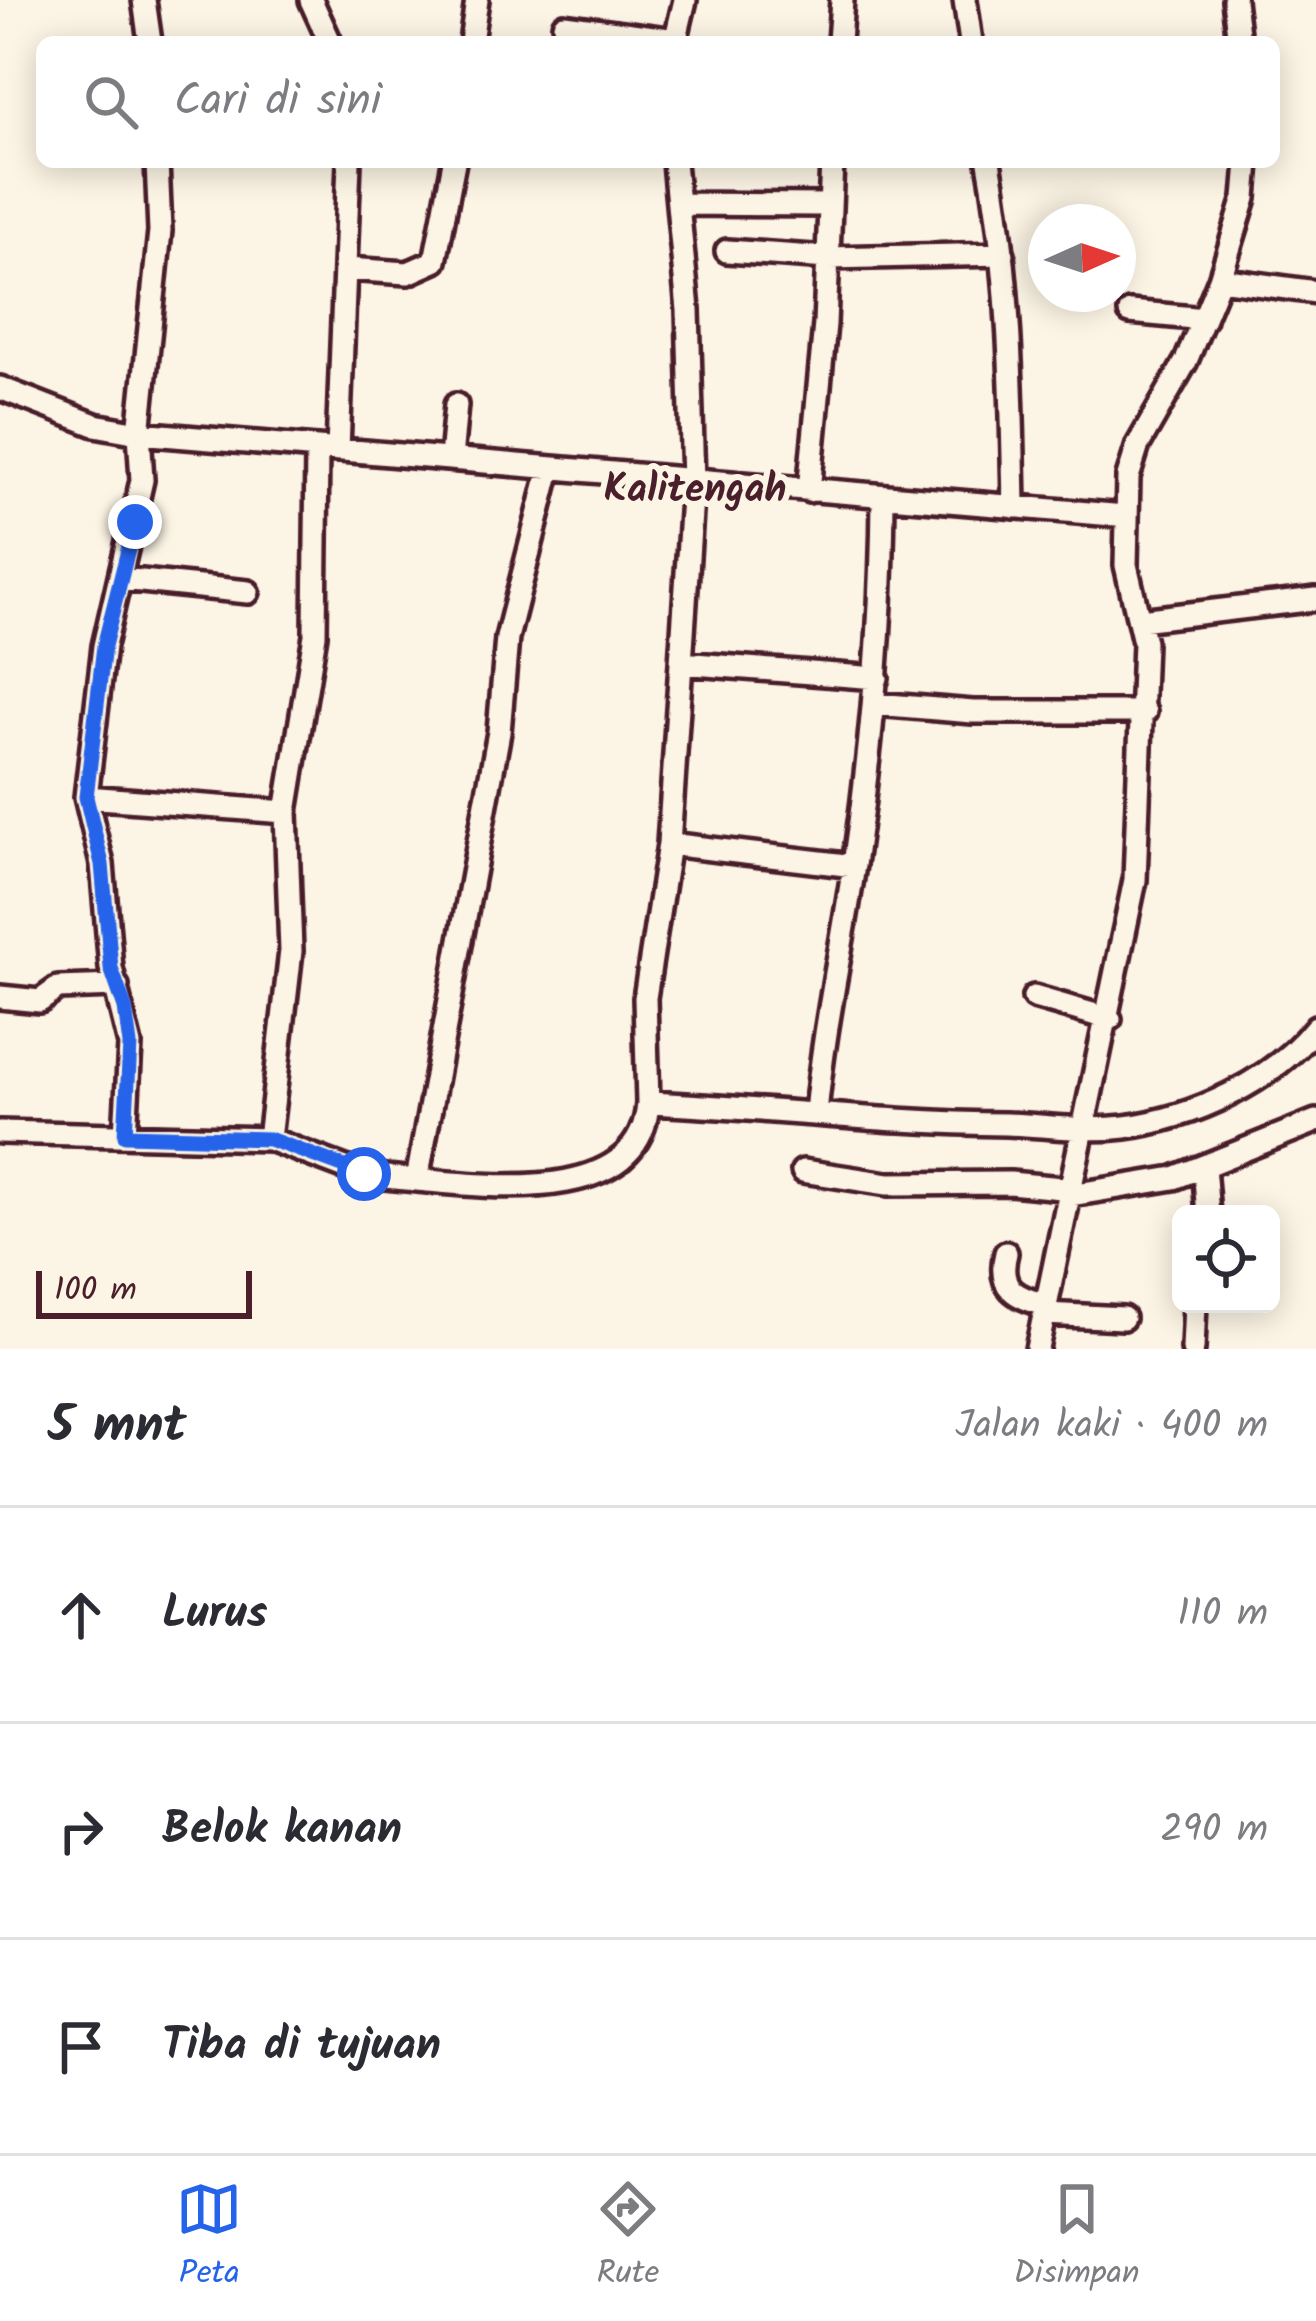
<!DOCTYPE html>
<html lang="id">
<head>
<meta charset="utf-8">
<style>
  :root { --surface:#fff; --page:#f2f2f3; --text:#2b2b33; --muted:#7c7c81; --line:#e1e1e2; --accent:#2563eb }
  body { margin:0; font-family:Kalam,sans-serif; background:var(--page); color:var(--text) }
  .controls { position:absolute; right:36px; bottom:36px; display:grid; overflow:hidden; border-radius:18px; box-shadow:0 6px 30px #0003 }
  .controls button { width:108px; height:108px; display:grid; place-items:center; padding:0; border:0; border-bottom:3px solid var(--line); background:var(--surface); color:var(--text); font:60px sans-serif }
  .compass { position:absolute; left:1028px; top:204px; width:108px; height:108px; border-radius:50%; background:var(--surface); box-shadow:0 6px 30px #0003; rotate:87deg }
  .scale { position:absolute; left:36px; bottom:30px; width:216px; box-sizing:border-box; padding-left:12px; border:6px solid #4a1f2b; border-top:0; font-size:33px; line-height:42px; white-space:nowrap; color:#4a1f2b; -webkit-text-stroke:9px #fcf5e5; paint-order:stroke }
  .stop { position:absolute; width:36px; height:36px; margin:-27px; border:9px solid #2563eb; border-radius:50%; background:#fff }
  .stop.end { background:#2563eb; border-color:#fff; box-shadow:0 3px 12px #0008 }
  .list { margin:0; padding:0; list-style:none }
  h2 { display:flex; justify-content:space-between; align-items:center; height:156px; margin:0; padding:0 48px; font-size:51px }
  h2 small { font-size:39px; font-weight:400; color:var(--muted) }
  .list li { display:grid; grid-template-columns:78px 1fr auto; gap:36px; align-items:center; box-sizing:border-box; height:216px; padding:0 48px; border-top:3px solid var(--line) }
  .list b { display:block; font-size:45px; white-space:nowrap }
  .list em { font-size:39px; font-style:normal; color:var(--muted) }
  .icon { flex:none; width:66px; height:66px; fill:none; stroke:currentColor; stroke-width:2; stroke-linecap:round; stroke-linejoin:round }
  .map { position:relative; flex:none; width:1316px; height:1349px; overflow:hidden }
  .search { position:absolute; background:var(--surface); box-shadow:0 6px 30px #0003; left:36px; right:36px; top:36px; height:132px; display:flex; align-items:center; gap:30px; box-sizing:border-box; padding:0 42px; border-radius:18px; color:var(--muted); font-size:45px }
  .sheet { height:804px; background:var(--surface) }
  nav { display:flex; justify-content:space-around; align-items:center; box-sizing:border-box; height:168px; border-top:3px solid var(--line); background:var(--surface); font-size:33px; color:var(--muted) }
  nav a { display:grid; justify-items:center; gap:6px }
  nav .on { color:var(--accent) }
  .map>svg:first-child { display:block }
</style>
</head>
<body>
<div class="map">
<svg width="1316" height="1349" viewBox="0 0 1316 1349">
  <rect width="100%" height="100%" fill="#fcf5e5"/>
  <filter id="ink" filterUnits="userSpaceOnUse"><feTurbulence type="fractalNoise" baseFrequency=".00833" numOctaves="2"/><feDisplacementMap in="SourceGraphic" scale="24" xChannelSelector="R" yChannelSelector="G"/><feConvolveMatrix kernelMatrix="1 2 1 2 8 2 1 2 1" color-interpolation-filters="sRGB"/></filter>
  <g filter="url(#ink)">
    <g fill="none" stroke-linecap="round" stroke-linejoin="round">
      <!-- minor casing -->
      <g stroke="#4a1f2b" stroke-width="30">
        <path id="minor" d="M144,0L150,42
          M311,0L330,42
          M965,0L971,42
          M1234,0L1239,42
          M564,25L676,40
          M471,42L477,0
          M675,42L685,0
          M839,42L842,0
          M674,162L688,310L693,482L669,844L645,998L648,1103C767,1108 886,1123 1006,1124C1046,1125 1084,1132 1125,1127C1194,1118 1272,1082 1316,1027
          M989,162C1010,276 1012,390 1014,507
          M678,204L828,205
          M727,251L828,258L1003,254
          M346,269L408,273L435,261L454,162
          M1220,279L1316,292
          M1130,312L1204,319
          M0,388L95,425L139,433L1125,516
          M338,450L349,162
          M451,458L456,405
          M550,469L507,638L499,732L417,1180C489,1186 641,1207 648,1103
          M809,491L825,324L832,162
          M122,579L248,592
          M1140,620L1316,599
          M681,663L877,678
          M876,704L973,712H1145
          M86,797L286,812
          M669,844L854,866
          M0,997L40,1001L58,988L117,986
          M1034,997L1110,1019
          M816,1113C824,1026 843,943 855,858C873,738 882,620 883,499
          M0,1132L269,1139L364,1175L417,1180
          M125,1135L130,1045L111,968L102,864L86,797L104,646L142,480L139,433L160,231L157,162
          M269,1139L291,951L286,812L315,635L317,449
          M1204,1167L1208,1214
          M803,1171L888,1184L1010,1183L1072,1189
          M1071,1195L1174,1178L1316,1121
          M1006,1253C997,1288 1015,1297 1046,1305
          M1045,1314L1123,1318
          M1037,1349L1135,880L1144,642L1126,565L1128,477L1138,445L1186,361L1220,279L1245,198L1248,162
          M1193,1349L1195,1304"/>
      </g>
      <!-- minor -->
      <use href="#minor" stroke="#fcf5e5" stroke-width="21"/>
    </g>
  </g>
  <g fill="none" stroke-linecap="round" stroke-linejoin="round" filter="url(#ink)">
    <!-- route -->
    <path stroke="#2563eb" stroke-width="15" d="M135,522L104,646L86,797L102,864L111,968L125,1008L130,1045L125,1135L269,1139L364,1174"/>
  </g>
  <g text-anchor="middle" stroke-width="12" stroke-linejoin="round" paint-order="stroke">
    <!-- quarter labels -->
    <g font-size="39" font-weight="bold" fill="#4a1f2b" stroke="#fcf5e5">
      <text x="695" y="501">Kalitengah</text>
    </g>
  </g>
</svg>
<div class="controls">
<button><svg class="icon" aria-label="locate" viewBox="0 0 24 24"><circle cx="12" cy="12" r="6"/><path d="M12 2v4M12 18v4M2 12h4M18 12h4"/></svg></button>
</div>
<svg class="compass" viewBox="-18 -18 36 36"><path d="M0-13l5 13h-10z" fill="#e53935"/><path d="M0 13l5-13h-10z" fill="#7c7c81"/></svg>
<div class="scale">100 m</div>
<div class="stop" style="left:364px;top:1174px"></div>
<div class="stop end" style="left:135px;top:522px"></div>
<div class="search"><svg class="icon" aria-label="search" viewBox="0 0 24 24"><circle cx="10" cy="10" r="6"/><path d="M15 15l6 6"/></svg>Cari di sini</div>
</div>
<section class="sheet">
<h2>5 mnt<small>Jalan kaki · 400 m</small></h2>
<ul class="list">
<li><svg class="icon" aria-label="ahead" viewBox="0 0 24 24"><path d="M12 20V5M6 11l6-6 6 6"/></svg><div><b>Lurus</b></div><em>110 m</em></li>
<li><svg class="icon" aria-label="right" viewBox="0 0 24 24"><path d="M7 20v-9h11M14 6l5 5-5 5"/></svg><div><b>Belok kanan</b></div><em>290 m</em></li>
<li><svg class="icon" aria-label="arrive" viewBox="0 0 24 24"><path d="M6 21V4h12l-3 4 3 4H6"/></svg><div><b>Tiba di tujuan</b></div></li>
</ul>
</section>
<nav>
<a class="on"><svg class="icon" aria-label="map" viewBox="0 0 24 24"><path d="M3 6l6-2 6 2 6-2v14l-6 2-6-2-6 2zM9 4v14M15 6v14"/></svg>Peta</a>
<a><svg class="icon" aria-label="directions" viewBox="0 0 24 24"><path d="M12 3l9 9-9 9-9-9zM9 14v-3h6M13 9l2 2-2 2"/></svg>Rute</a>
<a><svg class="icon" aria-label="saved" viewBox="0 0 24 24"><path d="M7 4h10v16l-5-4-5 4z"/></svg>Disimpan</a>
</nav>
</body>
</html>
